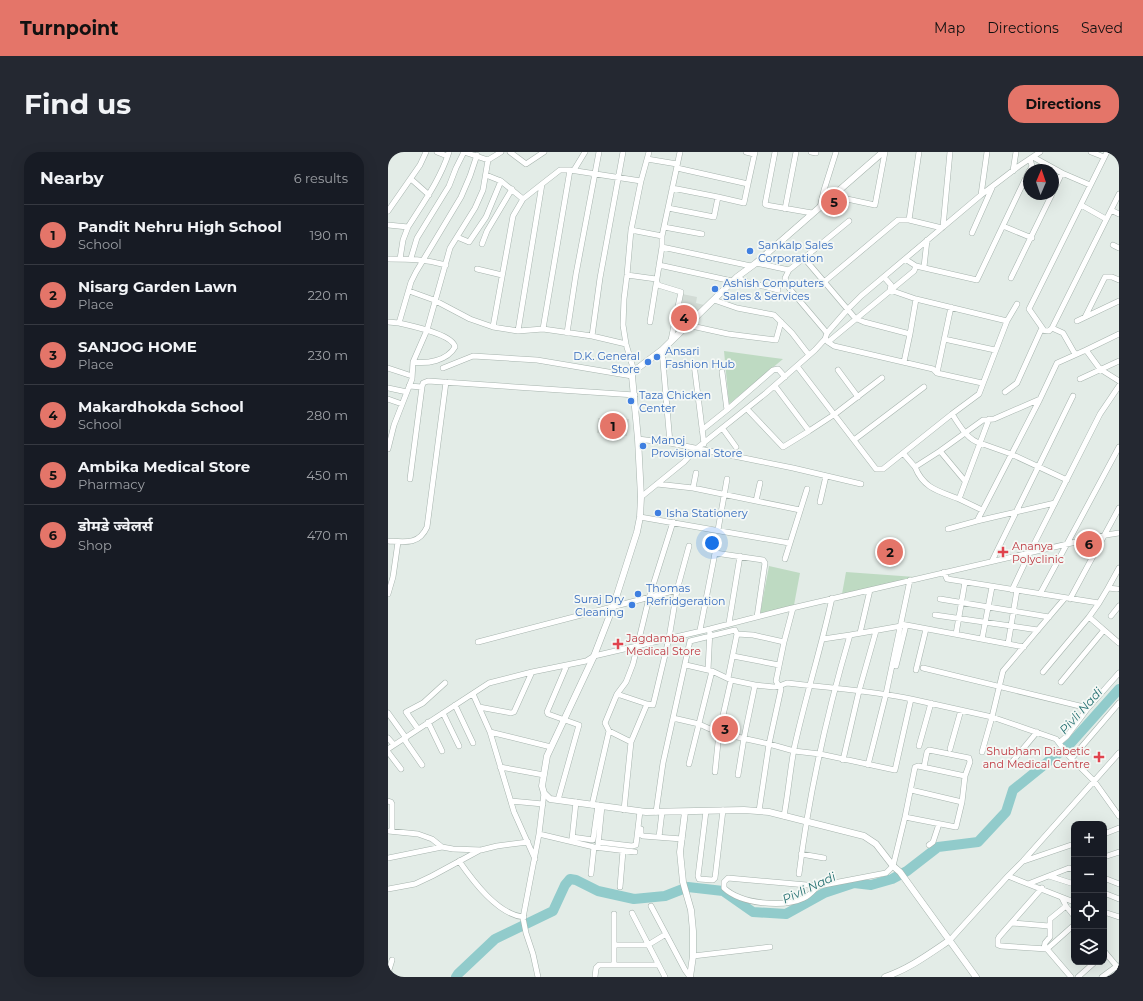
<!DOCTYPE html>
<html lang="en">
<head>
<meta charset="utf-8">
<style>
  :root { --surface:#171b24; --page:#242831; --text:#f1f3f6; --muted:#9ea1a6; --line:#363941; --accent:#e47569 }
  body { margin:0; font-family:Montserrat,"Noto Sans Devanagari",sans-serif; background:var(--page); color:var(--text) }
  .controls { position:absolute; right:12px; bottom:12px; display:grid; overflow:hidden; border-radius:8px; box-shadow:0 4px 16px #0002 }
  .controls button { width:36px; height:36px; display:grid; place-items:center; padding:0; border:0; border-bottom:1px solid var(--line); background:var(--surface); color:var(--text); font:20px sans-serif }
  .compass { position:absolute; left:635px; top:12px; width:36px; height:36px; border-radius:50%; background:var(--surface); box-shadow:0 4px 16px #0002; rotate:2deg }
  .you { position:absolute; left:324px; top:391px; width:14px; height:14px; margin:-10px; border:3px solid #fff; border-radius:50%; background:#1a73e8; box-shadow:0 0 0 6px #1a73e833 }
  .badge { display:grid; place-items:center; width:26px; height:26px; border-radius:50%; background:var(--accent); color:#111; font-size:13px; font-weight:700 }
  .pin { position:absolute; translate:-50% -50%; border:2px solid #fff; box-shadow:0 1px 4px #0006 }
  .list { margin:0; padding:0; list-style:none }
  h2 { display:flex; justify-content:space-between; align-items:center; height:52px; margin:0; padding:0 16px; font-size:17px }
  h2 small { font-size:13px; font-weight:400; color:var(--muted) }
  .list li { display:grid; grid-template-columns:26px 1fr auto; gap:12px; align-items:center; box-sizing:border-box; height:60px; padding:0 16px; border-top:1px solid var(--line) }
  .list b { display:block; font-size:15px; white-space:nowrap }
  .list p { margin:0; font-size:13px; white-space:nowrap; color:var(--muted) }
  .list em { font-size:13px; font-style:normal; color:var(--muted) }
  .icon { flex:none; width:22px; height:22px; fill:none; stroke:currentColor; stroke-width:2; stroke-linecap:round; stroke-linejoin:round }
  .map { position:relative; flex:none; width:731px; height:825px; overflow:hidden; border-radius:16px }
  header { display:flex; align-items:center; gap:24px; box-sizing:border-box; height:56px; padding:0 20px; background:var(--accent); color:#111 }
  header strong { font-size:19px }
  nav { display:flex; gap:22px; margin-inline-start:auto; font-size:14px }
  .intro { display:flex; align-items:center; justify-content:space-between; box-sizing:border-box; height:96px; padding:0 24px }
  h1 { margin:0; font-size:28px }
  .button { padding:10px 18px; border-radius:16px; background:var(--accent); color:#111; font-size:14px; font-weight:700 }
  main { display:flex; gap:24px; padding:0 24px }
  aside { flex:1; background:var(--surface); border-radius:16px; box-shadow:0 4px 16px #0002 }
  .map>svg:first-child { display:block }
</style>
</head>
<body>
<header>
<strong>Turnpoint</strong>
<nav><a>Map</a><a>Directions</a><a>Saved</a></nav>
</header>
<div class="intro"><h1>Find us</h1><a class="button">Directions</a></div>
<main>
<aside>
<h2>Nearby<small>6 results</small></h2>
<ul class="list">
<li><span class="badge">1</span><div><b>Pandit Nehru High School</b><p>School</p></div><em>190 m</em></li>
<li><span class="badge">2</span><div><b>Nisarg Garden Lawn</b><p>Place</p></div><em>220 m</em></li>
<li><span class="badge">3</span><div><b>SANJOG HOME</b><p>Place</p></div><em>230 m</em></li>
<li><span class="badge">4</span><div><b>Makardhokda School</b><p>School</p></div><em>280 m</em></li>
<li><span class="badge">5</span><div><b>Ambika Medical Store</b><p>Pharmacy</p></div><em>450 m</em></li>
<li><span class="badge">6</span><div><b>डोमडे ज्वेलर्स</b><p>Shop</p></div><em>470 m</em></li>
</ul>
</aside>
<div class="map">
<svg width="731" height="825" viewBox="0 0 731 825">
  <rect width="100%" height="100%" fill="#e3ece7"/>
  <!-- built -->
  <path fill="#d2dbd5" d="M294,142L309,145L308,151L316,153L287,179Z
    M210,266L241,267L239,284L209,281Z"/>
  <!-- green -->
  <path fill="#bedac2" d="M336,199L395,207L341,252Z
    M381,414L412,421L406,453L372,462Z
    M458,420L527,425L454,442Z"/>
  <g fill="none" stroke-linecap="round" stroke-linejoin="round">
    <!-- river -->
    <path stroke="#91cbcb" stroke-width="10" d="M68,825L70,822L107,787L165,759L177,733L182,727L188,728L210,739L246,747L277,744L300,735L335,739L365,760L398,762L436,741L466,731L483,733L504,727L519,719L550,695L590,690L618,660L625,638L682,592L731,537"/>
    <!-- minor casing -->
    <g stroke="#a6b3ad" stroke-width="6">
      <path id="minor" d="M49,0L59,4
        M122,0L138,12L156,0
        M292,0L274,84V95L363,114
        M358,0L366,2
        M387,0L377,52L378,53L424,61
        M423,0L428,1
        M703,0L716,5
        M645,5L674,21L702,33
        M259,7L289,12
        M100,8L113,0
        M289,16L360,32L367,0
        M186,18L197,0
        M642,18L644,14L642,7
        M625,19L628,0
        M23,27L41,43
        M113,29L135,47
        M284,36L330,45
        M665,40L674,21
        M593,43L599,0
        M445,44L487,53L497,0
        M693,53L718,67
        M432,55L436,38L448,0
        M280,56L326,65L330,45L356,51L360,32
        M397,57L408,0
        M723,58L731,62
        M0,59L32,13L38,0
        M521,68L531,0
        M0,73L20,75C35,51 52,28 61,0
        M615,74L644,86
        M276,75L314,82
        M555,75L562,0
        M243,78L274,84
        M584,81L604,36
        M69,85L81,90L98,65L113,29L98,23
        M94,92L99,79L124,37
        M725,93L731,96
        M23,106L29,86L61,34L68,16L76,0
        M416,106L461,69
        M0,107C22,107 36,107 58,113
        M12,107L15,88L20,75
        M368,111L401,118L416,106L467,166L476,170L522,182L528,147
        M271,113L344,129
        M528,114L589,128L641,19
        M536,115L539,88
        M89,117L114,123
        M401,118L397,126L401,136L439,181
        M239,123L268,127L270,133L293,140L283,188
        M349,125L356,129L390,138
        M496,125L503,133L502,138L528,147L619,169
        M623,126L664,42
        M436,130L510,68H521L554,76
        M21,139L46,148L82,167L105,175L130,179L155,177L204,184L238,192
        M326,148L349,156L386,163L404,181L421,203
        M697,165L717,125H724L731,128
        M689,169L731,149
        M0,170L11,171
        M262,170L274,95
        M299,173L340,182L388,188L393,170
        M105,175L125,64L135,47L154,32
        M664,176L675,181L687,202
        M155,177L182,18L253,29
        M655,177L641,157L719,0
        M130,179L154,32L172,18H182
        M179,181L188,122L211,0
        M204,184L212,126L235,0
        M556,187L607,198
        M439,189L440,190L526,119L528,114L517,107
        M440,190L446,194L545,217L549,221L594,231
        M274,198L282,291
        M698,198L731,182
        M25,210C39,212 59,209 67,195C65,182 23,174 11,171L23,130L28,120L73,45L82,24L89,3
        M516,210L522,182
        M306,212L316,292
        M409,214L488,317H495L564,262L591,242L619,169L629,152
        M0,216L24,224
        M55,216L85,204L149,208L244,224
        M450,218L470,245
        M246,219L238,192L235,173L236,147L239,123L243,78L253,29L261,0
        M549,221L563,155
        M692,227L731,209
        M21,234L34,235L35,231L40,229L247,243
        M387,234L421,279L447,262L494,226
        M0,236L19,240
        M617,240L629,231L653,178L661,179L664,176L731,42
        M0,247L14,252
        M359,257L395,295L421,279
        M339,258L385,218L390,217L397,225
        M564,262C571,272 579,288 592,291L601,267
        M335,277L348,295
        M314,278L339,258L334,220
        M250,287L282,291L405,316L473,332
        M466,288L536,235
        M0,297L6,273L24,227L25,210L39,178L62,96L87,56L95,38L100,8L76,0
        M552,299L595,268L606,267L652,247
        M515,301L527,315L552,299L577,329
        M527,315C536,337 551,339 571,347
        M22,327L34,235
        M269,332L305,336L412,358
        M305,336L308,321
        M253,345L296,310L308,297L378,241L427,198L437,187L439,181L459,158L473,144L593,43L631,14L652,0
        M368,349L372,331
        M432,350L438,324
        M594,358L571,347L592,291L623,302L679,328
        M252,365L401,391
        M589,369L667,351
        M560,377L589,369L652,247L669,211L698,198L712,217L731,229
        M330,378L339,327
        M0,389C17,390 31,393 39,375L58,230
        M397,407L419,337
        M604,409L685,244
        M556,420L559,427L711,451L720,436L729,437
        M720,436L731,416
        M624,438L642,400L712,262L731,234
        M0,442L5,425L10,390
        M652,442L731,295
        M552,447L661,465
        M682,447L731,356
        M547,463L650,478
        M723,464L731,454
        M701,465L731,491
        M341,471L352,404
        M513,472L636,495
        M312,478L327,401L375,408L377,411L369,465
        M472,481L482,438
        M568,482L577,430
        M462,483L513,474
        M594,487L604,435
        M90,490L289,438
        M396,490L365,483L349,482L347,478L302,489L285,566L311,572L331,581L381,592L406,599L432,602L507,618L523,547C482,538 441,536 399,531L391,534L388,529L396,490L405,456
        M620,492L629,438
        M345,504L391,513
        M298,513L324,519L343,528L367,533L386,535L391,534L393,537L381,592L371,659
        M508,514L518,473
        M535,516L700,556
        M320,518L322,477
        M528,518L538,477
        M655,520L701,465L711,451
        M340,526L349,482
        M673,530L716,478
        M85,542L102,580L163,595
        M229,542L238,530L245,512L261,446L285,370
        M523,547L604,565L668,587L680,603L706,629L731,664
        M67,553L85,591
        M91,555L123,561L126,560L144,520
        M0,561L18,586
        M55,561L71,594
        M40,570L54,599
        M30,577L18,560L35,551L57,531
        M221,579L243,590
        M102,580L126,660L147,707
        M0,586L6,593
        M16,587L34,613
        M672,590L679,584L700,556L731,521
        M531,594L543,551
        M0,597L101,531L144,520L198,509L206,504L322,477L400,457L718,383L731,381
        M562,597L573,558
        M0,600L13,617
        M594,600L604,565L615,519L677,446
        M684,606L731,551
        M455,608L471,539L488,479
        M624,610L649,580
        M301,612L324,519
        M480,613L498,542L522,428
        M112,615L156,623
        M536,615L539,600L541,598L581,606L582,610L577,624
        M327,620L331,581L343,528
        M350,623L356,586L367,533
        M523,638L574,650
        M156,641L151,682L206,695L247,700
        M170,648L191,573L160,562L159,560L179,513
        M0,649L3,650L4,652V679
        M123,649L155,652
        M204,653L221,579L217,571L229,542L259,552
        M236,658L243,590L259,552L265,553L267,545L281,486L289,438L301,394
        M318,659L310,724L311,727L325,728L327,726L335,658
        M268,660L275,611L285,566
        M396,664C400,642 402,619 406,597C417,546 433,497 444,446
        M253,677V683L255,684L294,687
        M0,679L30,682L44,687L54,695L65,697L93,698L109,694L140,690
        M716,682L731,676
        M184,685L205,688L210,653
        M271,685L274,660
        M184,687L188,650
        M210,690L244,694L248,693L252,659
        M210,693L214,654
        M541,693L545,690L551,672
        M413,702L436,706
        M716,705L731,700
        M0,706L54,695
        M71,709C85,729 110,763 136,765
        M636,709L686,692
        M203,722L206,695
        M411,722C421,641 439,561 462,483L435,487
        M620,724L640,732L681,716L686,718
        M661,724L686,732
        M716,726L731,732
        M640,732L686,750
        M430,734C426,738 421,744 416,746C395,756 353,752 336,736V730L340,726L430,734L498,721L505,714L517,665L527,615L530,614L577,624L574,650L568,675L517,665
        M232,735L235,699
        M654,736L611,785L610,787V793L613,794L659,797
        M0,737L27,732L44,724L92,698
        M716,741L731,747
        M674,746L678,754L686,764
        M263,754L297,818L302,825
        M716,760L731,765
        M244,761L277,825
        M226,762V813
        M624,771L661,774
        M562,788L620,724L635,709L731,601
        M226,793H260L278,782
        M656,797L657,791L662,785V767L678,754
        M716,799L731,817
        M305,804L382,795
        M0,821L4,808
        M150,825L145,802L138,781L135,766L151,682
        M207,825L208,816L211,813H270
        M683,825L659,797L686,773
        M690,825L707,810
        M714,825L729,814"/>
    </g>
    <!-- tertiary casing -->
    <g stroke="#a6b3ad" stroke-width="7">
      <path id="tertiary" d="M495,0L368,111L349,125L274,198L246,219L244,224L250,287L253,345L252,365L249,380L225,455L206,504L159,604L154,634L156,641L162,647L258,660L356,658L381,660L476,684L488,692L505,714L512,720L588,825
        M297,660L292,700L295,730L303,758L305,779V804L302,825
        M497,825C521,817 541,802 562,788"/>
    </g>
    <!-- minor -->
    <use href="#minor" stroke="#fff" stroke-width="5"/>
    <!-- tertiary -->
    <use href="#tertiary" stroke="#fff" stroke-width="6"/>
  </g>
  <!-- markers -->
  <g fill="#3f7fe0" stroke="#f4f8f5" stroke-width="1.5">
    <circle cx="362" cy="99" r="4"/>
    <circle cx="327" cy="137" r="4"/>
    <circle cx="269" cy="205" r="4"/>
    <circle cx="260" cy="210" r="4"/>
    <circle cx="243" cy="249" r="4"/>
    <circle cx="255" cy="294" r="4"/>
    <circle cx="270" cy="361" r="4"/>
    <circle cx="250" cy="442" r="4"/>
    <circle cx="244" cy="453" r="4"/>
  </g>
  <g fill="#e0444e" stroke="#f4f8f5" stroke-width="1.5">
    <path d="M613 394h4v4h4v4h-4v4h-4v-4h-4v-4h4z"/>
    <path d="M228 486h4v4h4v4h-4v4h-4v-4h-4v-4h4z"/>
    <path d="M709 599h4v4h4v4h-4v4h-4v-4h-4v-4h4z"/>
  </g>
  <g text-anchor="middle" stroke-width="3.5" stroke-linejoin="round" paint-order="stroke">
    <!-- shop labels -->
    <g font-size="11" fill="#366cbe" stroke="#f4f8f5" text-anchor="start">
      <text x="370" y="97">Sankalp Sales<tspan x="370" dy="13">Corporation</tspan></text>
      <text x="335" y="135">Ashish Computers<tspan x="335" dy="13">Sales &amp; Services</tspan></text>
      <text x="277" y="203">Ansari<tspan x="277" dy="13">Fashion Hub</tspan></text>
      <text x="252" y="208" text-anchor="end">D.K. General<tspan x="252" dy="13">Store</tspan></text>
      <text x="251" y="247">Taza Chicken<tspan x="251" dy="13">Center</tspan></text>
      <text x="263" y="292">Manoj<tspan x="263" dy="13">Provisional Store</tspan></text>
      <text x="278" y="365">Isha Stationery</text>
      <text x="258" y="440">Thomas<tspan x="258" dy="13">Refridgeration</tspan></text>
      <text x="236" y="451" text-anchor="end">Suraj Dry<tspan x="236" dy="13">Cleaning</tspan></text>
    </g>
    <!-- health labels -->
    <g font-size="11" fill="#be3a42" stroke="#f4f8f5" text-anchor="start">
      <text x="624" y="398">Ananya<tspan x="624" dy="13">Polyclinic</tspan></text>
      <text x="238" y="490">Jagdamba<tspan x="238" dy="13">Medical Store</tspan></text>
      <text x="702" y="603" text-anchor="end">Shubham Diabetic<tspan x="702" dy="13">and Medical Centre</tspan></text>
    </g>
    <!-- water labels -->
    <g font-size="12" font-style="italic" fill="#257071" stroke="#f4f8f5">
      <text transform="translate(693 559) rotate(-48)" y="4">Pivli Nadi</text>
      <text transform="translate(421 736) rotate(-25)" y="4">Pivli Nadi</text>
    </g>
  </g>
</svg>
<div class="controls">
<button>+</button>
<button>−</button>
<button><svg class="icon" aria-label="locate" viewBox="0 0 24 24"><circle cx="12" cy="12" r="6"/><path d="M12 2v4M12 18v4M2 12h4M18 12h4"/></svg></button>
<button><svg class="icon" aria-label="layers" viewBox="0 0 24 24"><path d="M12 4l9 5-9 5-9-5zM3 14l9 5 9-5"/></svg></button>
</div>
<svg class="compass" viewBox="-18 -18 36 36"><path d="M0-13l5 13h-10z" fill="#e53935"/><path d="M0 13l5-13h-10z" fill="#9ea1a6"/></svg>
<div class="you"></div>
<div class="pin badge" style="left:225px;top:274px">1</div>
<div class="pin badge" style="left:502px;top:400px">2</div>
<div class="pin badge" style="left:337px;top:577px">3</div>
<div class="pin badge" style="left:296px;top:166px">4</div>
<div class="pin badge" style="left:446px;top:50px">5</div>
<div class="pin badge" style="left:701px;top:392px">6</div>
</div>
</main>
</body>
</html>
